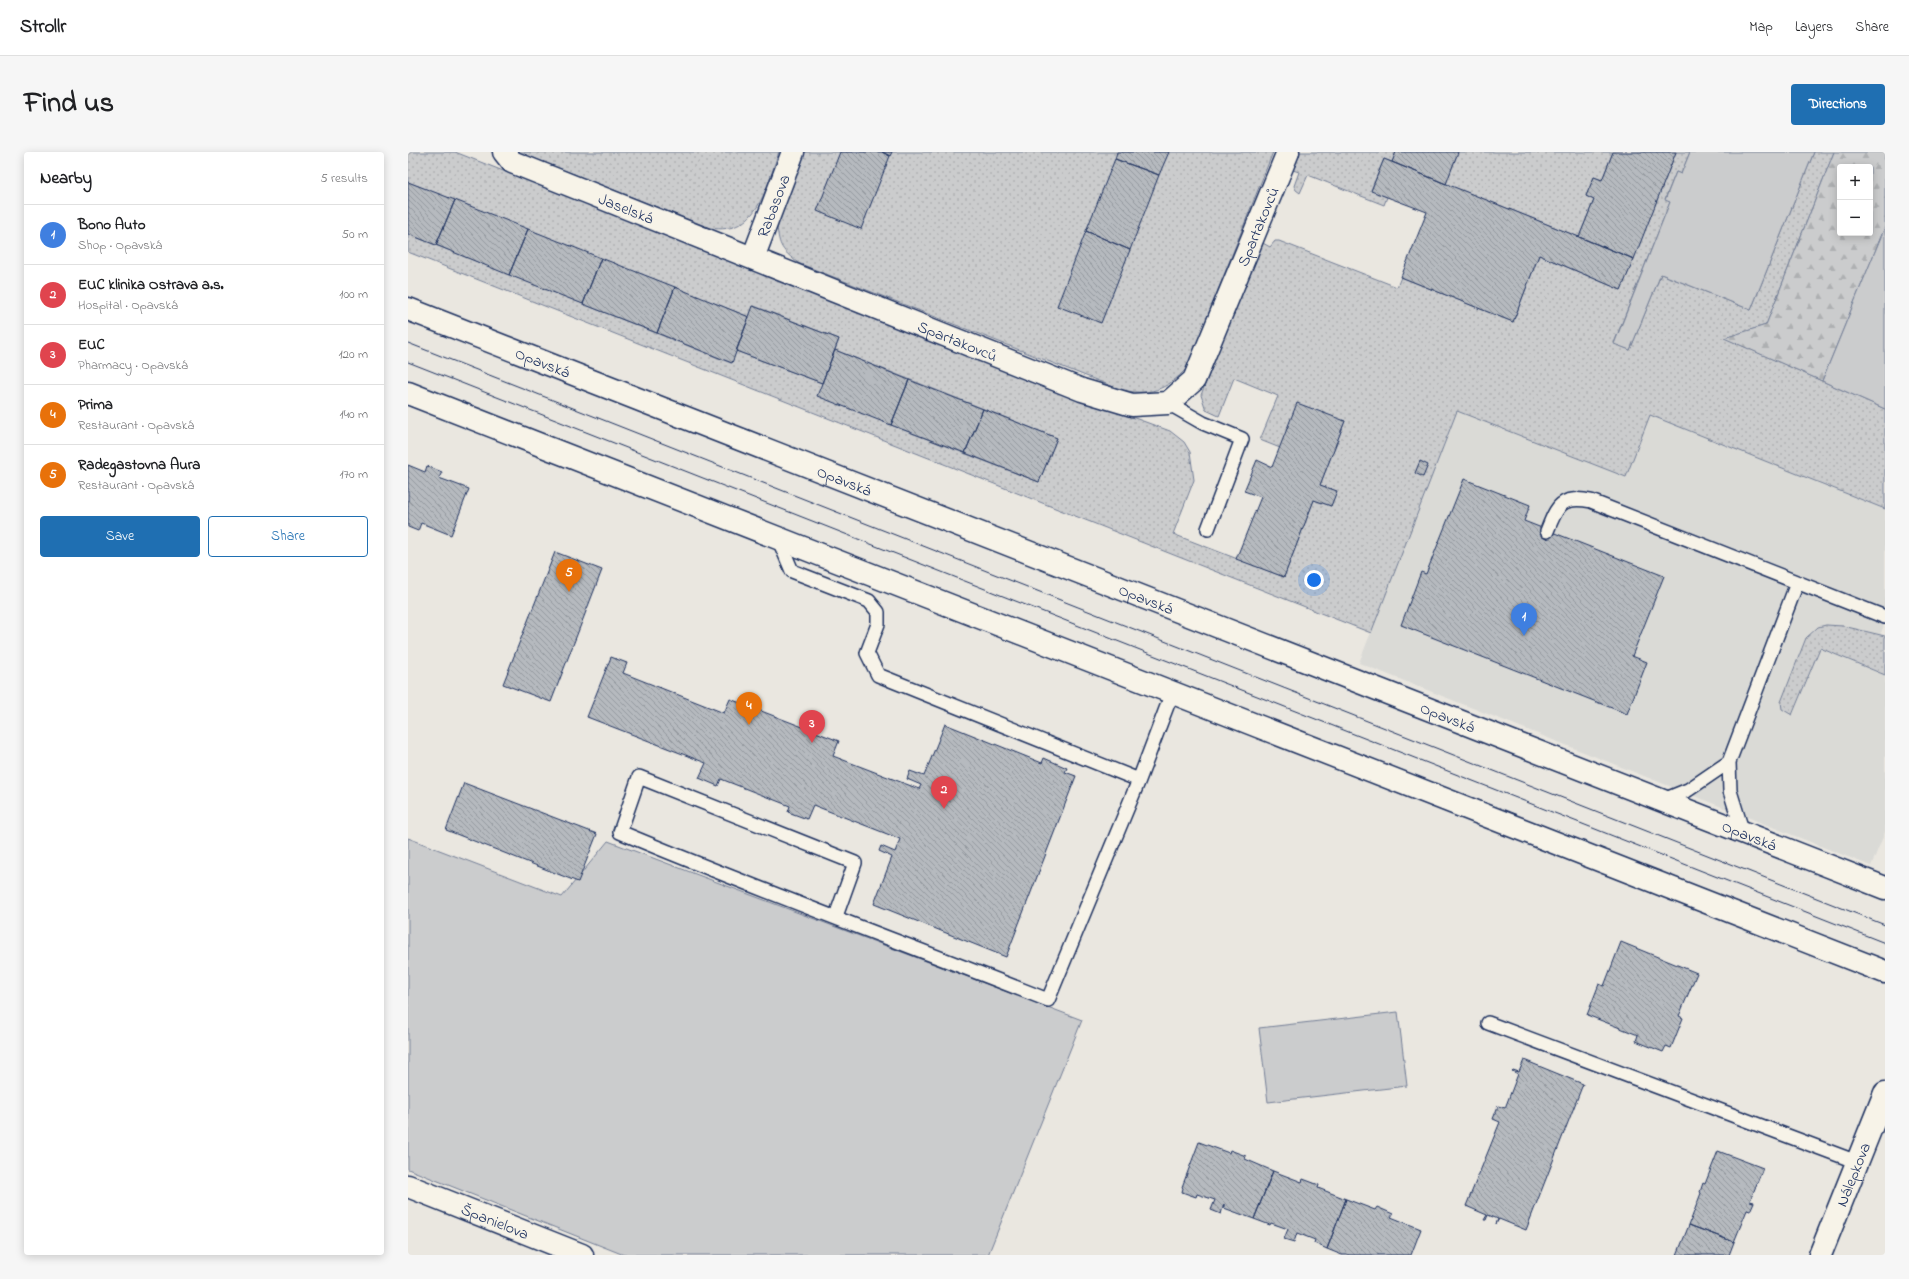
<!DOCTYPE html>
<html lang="en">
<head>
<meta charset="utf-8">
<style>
  :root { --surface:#fff; --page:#f6f6f6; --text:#202124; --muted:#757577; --line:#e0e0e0; --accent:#1f6fb2 }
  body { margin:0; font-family:"Indie Flower",sans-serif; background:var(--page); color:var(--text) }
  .controls { position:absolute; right:12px; top:12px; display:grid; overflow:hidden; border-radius:4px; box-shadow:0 2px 10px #0003 }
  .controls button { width:36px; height:36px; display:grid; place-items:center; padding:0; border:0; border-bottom:1px solid var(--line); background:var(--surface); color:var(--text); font:20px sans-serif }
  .you { position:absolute; left:906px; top:428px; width:14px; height:14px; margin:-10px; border:3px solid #fff; border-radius:50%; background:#1a73e8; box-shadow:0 0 0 6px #1a73e833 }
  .badge { display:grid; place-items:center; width:26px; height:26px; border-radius:50%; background:var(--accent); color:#fff; font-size:13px; font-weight:700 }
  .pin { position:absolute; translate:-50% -33px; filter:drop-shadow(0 1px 2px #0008) }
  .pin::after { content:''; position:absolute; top:21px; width:14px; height:12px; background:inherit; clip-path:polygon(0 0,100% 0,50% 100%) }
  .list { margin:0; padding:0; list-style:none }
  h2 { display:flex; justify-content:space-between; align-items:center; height:52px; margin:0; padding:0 16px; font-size:17px }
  h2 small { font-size:13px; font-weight:400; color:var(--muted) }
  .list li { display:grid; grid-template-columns:26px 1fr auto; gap:12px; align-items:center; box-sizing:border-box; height:60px; padding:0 16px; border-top:1px solid var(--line) }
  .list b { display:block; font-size:15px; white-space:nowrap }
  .list p { margin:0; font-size:13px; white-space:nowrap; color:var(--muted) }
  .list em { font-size:13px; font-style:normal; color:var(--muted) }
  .actions { display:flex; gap:8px; padding:12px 16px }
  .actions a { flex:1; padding:9px 0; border:1px solid var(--accent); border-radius:4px; text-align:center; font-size:14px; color:var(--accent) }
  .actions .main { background:var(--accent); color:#fff }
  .map { position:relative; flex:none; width:1477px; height:1103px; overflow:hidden; border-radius:4px }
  header { display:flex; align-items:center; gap:24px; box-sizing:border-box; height:56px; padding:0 20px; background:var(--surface); border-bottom:1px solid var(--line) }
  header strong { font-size:19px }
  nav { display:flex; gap:22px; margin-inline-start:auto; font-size:14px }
  .intro { display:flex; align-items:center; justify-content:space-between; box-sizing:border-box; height:96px; padding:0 24px }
  h1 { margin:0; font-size:28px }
  .button { padding:10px 18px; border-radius:4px; background:var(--accent); color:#fff; font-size:14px; font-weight:700 }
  main { display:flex; gap:24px; padding:0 24px }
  aside { flex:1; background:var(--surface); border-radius:4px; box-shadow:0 2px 10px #0003 }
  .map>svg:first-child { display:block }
</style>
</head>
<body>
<header>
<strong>Strollr</strong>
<nav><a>Map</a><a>Layers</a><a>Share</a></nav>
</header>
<div class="intro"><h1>Find us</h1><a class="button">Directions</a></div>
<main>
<aside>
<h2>Nearby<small>5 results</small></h2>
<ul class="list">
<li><span class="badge" style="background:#3f7fe0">1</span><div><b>Bono Auto</b><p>Shop · Opavská</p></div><em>50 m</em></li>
<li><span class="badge" style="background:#e0444e">2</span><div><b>EUC klinika Ostrava a.s.</b><p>Hospital · Opavská</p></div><em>100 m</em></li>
<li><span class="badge" style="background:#e0444e">3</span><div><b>EUC</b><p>Pharmacy · Opavská</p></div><em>120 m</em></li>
<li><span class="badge" style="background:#e8710a">4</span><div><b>Prima</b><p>Restaurant · Opavská</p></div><em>140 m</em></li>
<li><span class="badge" style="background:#e8710a">5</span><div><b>Radegastovna Aura</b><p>Restaurant · Opavská</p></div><em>170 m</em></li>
</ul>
<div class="actions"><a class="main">Save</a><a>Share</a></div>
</aside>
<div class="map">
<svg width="1477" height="1103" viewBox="0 0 1477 1103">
  <defs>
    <pattern id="grass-dots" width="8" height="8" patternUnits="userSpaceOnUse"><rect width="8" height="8" fill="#cbcccd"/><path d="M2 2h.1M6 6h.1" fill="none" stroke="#aeb0b2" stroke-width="1.8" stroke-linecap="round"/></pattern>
    <pattern id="forest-firs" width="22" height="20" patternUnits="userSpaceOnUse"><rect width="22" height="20" fill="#cbcccd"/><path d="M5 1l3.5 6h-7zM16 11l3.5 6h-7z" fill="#aeb0b2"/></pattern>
    <pattern id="building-back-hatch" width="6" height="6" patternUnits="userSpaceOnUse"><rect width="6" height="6" fill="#b6babf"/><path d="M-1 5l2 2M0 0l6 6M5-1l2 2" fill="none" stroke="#93989e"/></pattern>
  </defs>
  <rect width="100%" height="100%" fill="#eae7e0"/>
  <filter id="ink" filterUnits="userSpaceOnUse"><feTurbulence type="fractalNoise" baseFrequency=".025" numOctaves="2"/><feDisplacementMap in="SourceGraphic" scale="8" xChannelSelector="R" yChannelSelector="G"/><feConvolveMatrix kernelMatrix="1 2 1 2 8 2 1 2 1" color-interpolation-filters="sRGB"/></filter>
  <g filter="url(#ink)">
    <!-- built -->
    <path fill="#dadad6" d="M988,0H1426L1265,202L1242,262L1477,357V471L1472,483L1427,473L1410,475L1403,480L1398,486L1373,553L1384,562L1412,496L1477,523V680L1463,714L951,511L1049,259L957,223L1019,60L963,39L976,7L984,10Z"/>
    <!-- grass -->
    <path fill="url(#grass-dots)" stroke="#737e96" d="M0,0H47L672,246L762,279L776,290L782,300L786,328L765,382L876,425L906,348L923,354L928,339L912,333L937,269L872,296L852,288L870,244L826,226L811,264L798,258L793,243L853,90L862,95L867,89H871L989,135L993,125L1105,170L1131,103L1213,138L1268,0H1282L1273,22L1268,20L1257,47L1262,50L1206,191L1222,198L1253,122L1343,158L1406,0H1426L1358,173L1317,186L1477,257V357L1242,263L1218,325L1049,259L963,481L0,100V82L323,211L328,199L414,231L483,273L631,330L649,286L427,198L431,187L346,154L341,165L0,30Z
      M110,0H371C358,35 350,84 302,76Z
      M395,0H865L779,216C759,238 740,245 711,237L390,111C374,98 371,95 369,74Z
      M889,0H988L984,10L976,7L963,38L979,45L976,53L900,23L892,41L888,38L886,34L891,20L882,17Z
      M1050,0H1205L1194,28L1186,25L1178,44L1186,48L1171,85L1038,32Z
      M1418,473L1435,474L1477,484V523L1412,496L1384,563L1374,557L1373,550L1398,486L1410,475Z"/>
    <!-- forest -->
    <path fill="url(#forest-firs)" stroke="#737e96" fill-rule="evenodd" d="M1426,0H1477V75L1414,229L1316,186L1358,173ZM1432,15H1462V81H1432Z"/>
    <!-- park -->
    <path fill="#cbcccd" stroke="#737e96" d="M1282,0H1406L1343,158L1253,122L1222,198L1206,192L1262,50L1257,48L1268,20L1273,22Z
      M1477,75V257L1414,229Z
      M0,686L154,745L200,689L674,868L580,1103H216L0,1017Z
      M990,860L999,934L860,950L851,876Z"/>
    <!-- building -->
    <path fill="url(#building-back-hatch)" stroke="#1b2f5e" d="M432,0H474L482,4L453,77L409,59Z
      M474,0H484L482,4Z
      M709,0H761L751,23L707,7Z
      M988,0H1050L1038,32L984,10Z
      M1205,0H1268L1226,107L1171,85L1186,48L1178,44L1186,25L1194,28Z
      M707,7L751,23L722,98L678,79Z
      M976,7L1226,107L1213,138L1131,103L1105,170L993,125L1019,60L963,39Z
      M0,30L47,48L28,93L0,82Z
      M47,48L120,77L101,123L28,93Z
      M120,77L193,106L175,152L101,123Z
      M678,79L722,98L693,171L649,154Z
      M193,106L267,135L249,181L175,152Z
      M267,135L341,165L324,211L249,181Z
      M345,154L431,187L414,231L328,199Z
      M427,198L501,228L483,273L409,244Z
      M501,228L575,257L557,301L483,273Z
      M889,251L937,269L912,333L929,339L923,354L906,348L876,425L828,407L853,345L836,339L849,308L864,315Z
      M575,257L649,286L631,330L557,301Z
      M1012,309L1020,313L1015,325L1007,321Z
      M0,313L17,320L19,314L34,320L31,326L61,337L43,383L13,371L10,379L0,375Z
      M1056,327L1122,353L1116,369L1256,424L1224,504L1239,510L1219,562L993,473L1013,420L1018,422Z
      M147,400L194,418L143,550L95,532Z
      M203,505L219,511L215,521L316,561L322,547L431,589L425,604L511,637L513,633L499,627L502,619L516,624L537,572L634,611L636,606L659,616L657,620L668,624L598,805L466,752L484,705L471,699L473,694L487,700L492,687L405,653L399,667L380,660L382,654L313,627L310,634L291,626L298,611L179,565Z
      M56,631L189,682L170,730L38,678Z
      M1213,790L1289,821L1271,864L1275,866L1263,896L1258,894L1255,900L1228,889L1230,883L1179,863L1191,832L1196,834Z
      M1116,908L1175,932L1118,1078L1091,1067L1088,1072L1090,1067L1080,1063L1078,1068H1076L1079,1063L1058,1054L1092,970L1085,967L1090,954L1097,956L1110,922L1104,919L1105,918L1111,920Z
      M791,990L821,1001L822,998L838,1004L837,1007L865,1019L846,1067L816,1056V1052L813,1062L803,1058L807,1048L789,1042L788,1045L774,1040L775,1036L774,1035Z
      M1310,999L1355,1016L1342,1049L1346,1050L1342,1059L1339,1058L1326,1090L1281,1073L1293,1041L1292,1040L1295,1031L1297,1032Z
      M865,1019L894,1030L895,1027L911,1033L910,1036L938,1047L919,1097L906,1091L907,1088L889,1081L886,1090L876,1087L880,1077L863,1071L862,1073L846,1067Z
      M938,1047L967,1058L969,1055L985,1062L983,1065L1013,1077L1003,1103H934L919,1097Z
      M1281,1073L1326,1090L1321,1103H1269Z"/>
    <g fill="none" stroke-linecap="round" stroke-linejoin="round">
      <!-- lane casing -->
      <g stroke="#1b2f5e" stroke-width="16">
        <path id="lane" d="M760,251L795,271L834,287L800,377
          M1139,379C1149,354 1153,343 1183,349L1477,465
          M370,386L384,419L461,449L470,460V472L459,501L470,523L731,628
          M1253,649L1280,638L1321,610
          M1335,681L1322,639L1321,610L1389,431
          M428,764L447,711L231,625L212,680C353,739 498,792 640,848L731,628L764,541
          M1080,871L1449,1010"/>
      </g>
      <!-- street casing -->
      <g stroke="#1b2f5e" stroke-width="25">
        <g id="street">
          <path id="s1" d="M96,0L104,10L674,238L724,253L760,251L786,228L880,0"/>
          <path id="s2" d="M345,106L385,0"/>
          <path id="s3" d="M0,1034L174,1103"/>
          <path id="s4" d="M1412,1103L1477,941"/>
        </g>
      </g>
      <!-- secondary casing -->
      <g stroke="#1b2f5e" stroke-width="25">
        <g id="secondary">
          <path id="s5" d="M0,157L1477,736"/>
          <path d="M0,241L1477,820"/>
        </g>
      </g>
      <!-- lane -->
      <use href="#lane" stroke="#f7f3e8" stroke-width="13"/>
      <!-- street -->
      <use href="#street" stroke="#f7f3e8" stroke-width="22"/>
      <!-- secondary -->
      <use href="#secondary" stroke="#f7f3e8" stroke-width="22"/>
      <!-- tram -->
      <path stroke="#1b2f5e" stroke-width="1" d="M0,191L1477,773
        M0,210L1477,791"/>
    </g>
  </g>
  <g text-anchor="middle" stroke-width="3" stroke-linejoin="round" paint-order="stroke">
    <!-- street labels -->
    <g font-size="16" fill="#1b2f5e" stroke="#f7f3e8">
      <text dy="6" stroke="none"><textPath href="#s2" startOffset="56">Rabasova</textPath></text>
      <text dy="6" stroke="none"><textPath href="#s1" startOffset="136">Jaselská</textPath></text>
      <text dy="6" stroke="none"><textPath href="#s1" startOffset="916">Spartakovců</textPath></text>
      <text dy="6" stroke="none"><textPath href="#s1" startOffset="493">Spartakovců</textPath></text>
      <text dy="6" stroke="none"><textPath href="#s5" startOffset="145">Opavská</textPath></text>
      <text dy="6" stroke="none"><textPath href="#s5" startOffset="469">Opavská</textPath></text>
      <text dy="6" stroke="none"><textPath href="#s5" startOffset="793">Opavská</textPath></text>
      <text dy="6" stroke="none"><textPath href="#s5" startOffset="1117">Opavská</textPath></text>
      <text dy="6" stroke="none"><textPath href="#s5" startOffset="1441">Opavská</textPath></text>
      <text dy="6" stroke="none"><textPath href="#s4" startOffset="87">Nálepkova</textPath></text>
      <text dy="6" stroke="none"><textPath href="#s3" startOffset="94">Španielova</textPath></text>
    </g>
  </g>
</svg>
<div class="controls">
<button>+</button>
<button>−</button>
</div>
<div class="you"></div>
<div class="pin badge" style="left:1116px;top:484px;background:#3f7fe0">1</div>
<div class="pin badge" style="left:536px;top:657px;background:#e0444e">2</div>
<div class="pin badge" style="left:404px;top:591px;background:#e0444e">3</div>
<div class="pin badge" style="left:341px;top:573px;background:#e8710a">4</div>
<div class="pin badge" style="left:161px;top:440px;background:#e8710a">5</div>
</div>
</main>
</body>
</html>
